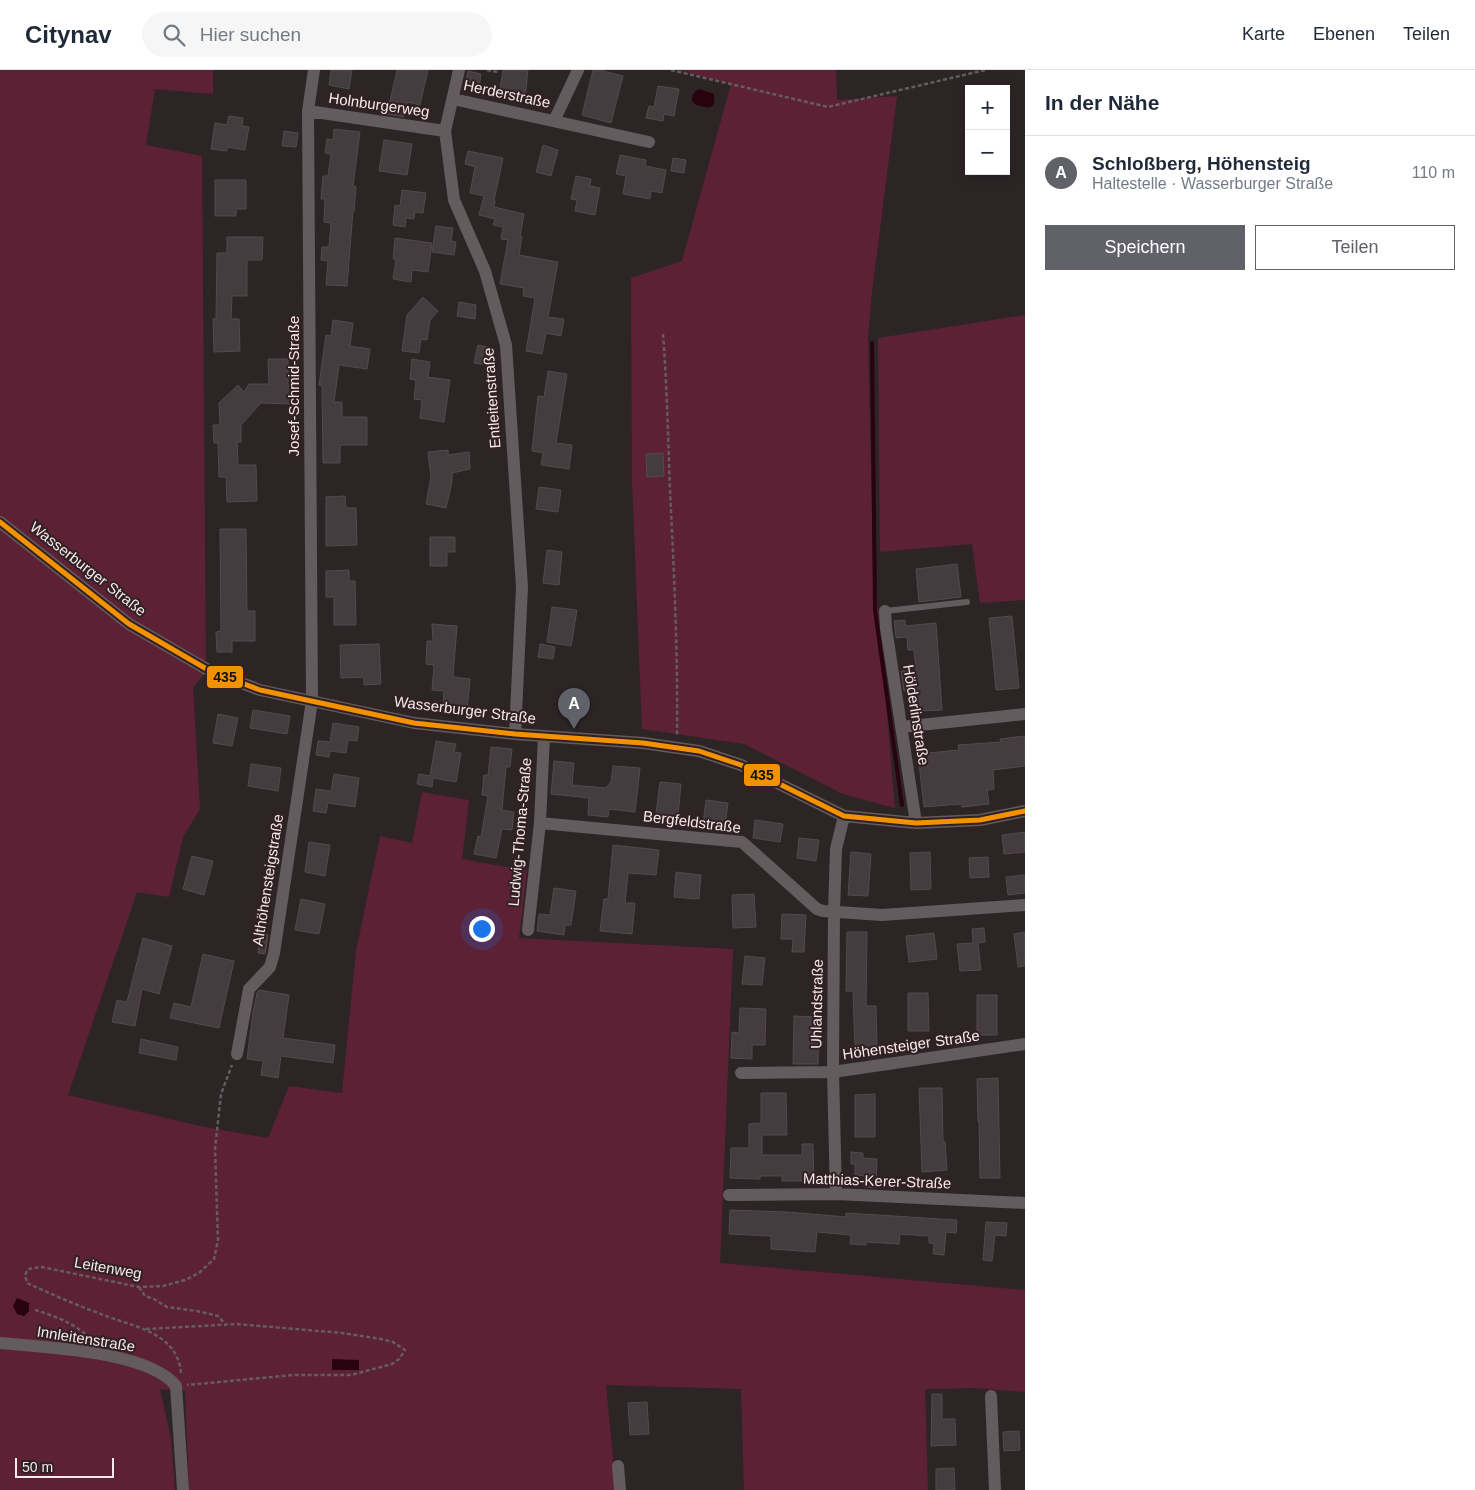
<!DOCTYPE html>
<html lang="de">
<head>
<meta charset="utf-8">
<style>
  :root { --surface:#fff; --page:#f6f6f7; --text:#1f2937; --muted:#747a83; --line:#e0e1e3; --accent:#606169 }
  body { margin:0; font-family:Arial,sans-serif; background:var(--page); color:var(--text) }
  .controls { position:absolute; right:15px; top:15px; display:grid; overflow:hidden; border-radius:0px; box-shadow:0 2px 12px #0003 }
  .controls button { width:45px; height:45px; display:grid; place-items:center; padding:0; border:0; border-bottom:1px solid var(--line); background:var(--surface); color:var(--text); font:25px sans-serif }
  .scale { position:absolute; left:15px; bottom:12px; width:99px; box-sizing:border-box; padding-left:5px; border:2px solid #f6eaed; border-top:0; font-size:14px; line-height:18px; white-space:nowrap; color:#f6eaed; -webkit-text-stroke:4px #312024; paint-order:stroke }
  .you { position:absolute; left:481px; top:858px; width:18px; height:18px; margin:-12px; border:4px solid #fff; border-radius:50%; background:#1a73e8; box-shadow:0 0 0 8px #1a73e833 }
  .badge { display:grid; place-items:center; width:32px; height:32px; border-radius:50%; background:var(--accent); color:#fff; font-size:16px; font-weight:700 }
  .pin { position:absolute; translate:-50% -41px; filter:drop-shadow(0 1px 2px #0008) }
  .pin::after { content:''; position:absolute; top:26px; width:18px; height:15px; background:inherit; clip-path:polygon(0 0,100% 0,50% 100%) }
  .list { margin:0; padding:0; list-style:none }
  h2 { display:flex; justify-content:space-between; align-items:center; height:65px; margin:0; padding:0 20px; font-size:21px }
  h2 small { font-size:16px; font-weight:400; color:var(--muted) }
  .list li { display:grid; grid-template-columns:32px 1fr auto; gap:15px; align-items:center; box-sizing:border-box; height:75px; padding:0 20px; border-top:1px solid var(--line) }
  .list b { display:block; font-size:19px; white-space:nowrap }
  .list p { margin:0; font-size:16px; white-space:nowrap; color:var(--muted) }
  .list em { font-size:16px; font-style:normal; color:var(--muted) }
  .actions { display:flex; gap:10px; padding:15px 20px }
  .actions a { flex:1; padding:11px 0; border:1px solid var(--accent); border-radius:0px; text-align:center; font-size:18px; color:var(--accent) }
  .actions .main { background:var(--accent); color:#fff }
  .icon { flex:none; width:28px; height:28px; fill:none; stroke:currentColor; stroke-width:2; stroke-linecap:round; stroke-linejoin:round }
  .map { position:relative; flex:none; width:1025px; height:1420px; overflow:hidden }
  header { display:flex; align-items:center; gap:30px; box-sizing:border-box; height:70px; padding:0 25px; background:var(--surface); border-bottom:1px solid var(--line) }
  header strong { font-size:24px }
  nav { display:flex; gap:28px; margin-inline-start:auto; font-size:18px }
  .search { width:350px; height:45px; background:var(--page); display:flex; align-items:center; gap:12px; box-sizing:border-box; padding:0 18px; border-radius:28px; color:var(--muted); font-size:19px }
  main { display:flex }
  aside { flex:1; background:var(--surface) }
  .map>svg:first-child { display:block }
</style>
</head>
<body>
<header>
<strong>Citynav</strong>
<div class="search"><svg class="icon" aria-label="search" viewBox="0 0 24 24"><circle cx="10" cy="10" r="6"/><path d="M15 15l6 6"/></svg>Hier suchen</div>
<nav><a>Karte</a><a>Ebenen</a><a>Teilen</a></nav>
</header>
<main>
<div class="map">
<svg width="1025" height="1420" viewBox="0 0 1025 1420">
  <rect width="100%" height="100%" fill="#2d2426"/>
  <!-- green -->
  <path fill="#5d2136" d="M0,0H213V24L155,19L146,75L202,86L206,602L193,617L200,739L183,767L169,827L137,822L68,1025L200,1056L268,1068L289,1016L342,1023L356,881L380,766L412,773L422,722L469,730L462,789L527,801L519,868L733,879L720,1193L1025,1220V1322L975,1318L925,1319L928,1420H744L741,1319L606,1315L616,1420H189L185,1321L160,1319L171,1369L175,1420H0Z
    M679,0H836L837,30L897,26L872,222L868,268L873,484L895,738L843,724L744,674L642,659L632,411L631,208L682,191L731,14Z
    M1025,245V530L980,533L972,474L880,482L878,268Z"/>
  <!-- water -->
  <path fill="#28030f" d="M700,19L714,24C715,34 714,39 704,37C698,35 696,36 692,31C692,25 694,21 700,19Z
    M17,1228L29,1233V1241L24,1246L17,1244L13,1236Z
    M332,1289L359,1290V1300H332Z"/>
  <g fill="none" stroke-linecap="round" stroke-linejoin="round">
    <!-- stream -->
    <path stroke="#28030f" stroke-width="4" d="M872,273L875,540L902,735"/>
  </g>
  <!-- building -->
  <path fill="#443c3e" stroke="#534a4c" d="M331,0H352L349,19L329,15Z
    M397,0H428L420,35L407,32L404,47L387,44Z
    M503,0H528L525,28L499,25Z
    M593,0H600L623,6L611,53L582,45Z
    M468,1L481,4L479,17L465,14Z
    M658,16L679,19L674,46L664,44L663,51L646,48L649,36L654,37Z
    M229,46L243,48L242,56L249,57L245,80L227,77V81L211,79L215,53L227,55Z
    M334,59L360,62L353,116L356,117L354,141H353L347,216L326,215L328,191L321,190L322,177H329L331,153L324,152L325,129H321L323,106H328L331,84L325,83L327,69L333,70Z
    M284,61L298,63L296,77L282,76Z
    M384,70L412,74L407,105L379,101Z
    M543,75L558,80L551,106L536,102Z
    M468,81L503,88L494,131H495L494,137L524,144L520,167H522L519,185L558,192L548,247L564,249L561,266L546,263L542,284L526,281L535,228L523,226L524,218L500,214L508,170L501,169L503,157L493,155L495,149L479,145L484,126L470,123L475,97L465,94Z
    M620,85L646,90L645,96L666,100L662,123L651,121L650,129L623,124L626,106L616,104Z
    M673,88L686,90L684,103L671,101Z
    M576,106L591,109L590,116L600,118L595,145L575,141L577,130L571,129Z
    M215,110H246V139H236V146H215Z
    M402,120L426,123L423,143L415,142L414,149L406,148L405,157L393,155L395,135L400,136Z
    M436,156L453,158L451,171L456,172L454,185L432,182Z
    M227,167H263L262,190H247V226H232L231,249H239L240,281L214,282L213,249H216L217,183H227Z
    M395,168L432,173L428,202L412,200L411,212L393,209L396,189H393Z
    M423,227L438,241L430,250L427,270L421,269L419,283L402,281L407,245Z
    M459,232L476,235L475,249L457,246Z
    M333,250L353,253L350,276L370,279L367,299L339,295L334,332H342V347H367V375H340V393H323L322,316L319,315L326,265L331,266Z
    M478,275L491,278L487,295L474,293Z
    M268,289H288V315H293V334L261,333L241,355V372H237L238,395H256L257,431L227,432L226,407H219L218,373H214L213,355H220L219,333L238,315L244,322L249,314H269Z
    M412,289L430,292L428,307L450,310L444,352L420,348L422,330L414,329L416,310L410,309Z
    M548,301L567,304L556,373L572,375L569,399L541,395L543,383L532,381L538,326L544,327Z
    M448,380V385L469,382L470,399L452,403V412L446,438L426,434L431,407L428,382Z
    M663,383L664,406L647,407L646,384Z
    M539,417L561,420L558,442L536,439Z
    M345,426L346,438H356L357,475L326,476V427Z
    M220,459H246L247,541H255V571H232V582H217L216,562L221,561Z
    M430,467H455V482H447V496H430Z
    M547,480L562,482L559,515L543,513Z
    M957,494L961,527L919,532L916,499Z
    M349,500V511H355L356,555H334V527H326V501Z
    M552,537L577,540L571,576L547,572Z
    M1012,546L1019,618L996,620L989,548Z
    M905,550V556L936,553L942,640L916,641L915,620L904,621L901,601H916L914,580H908L907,567L896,568L894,551Z
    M432,554L457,556L453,607L470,609L467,640L443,638L444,621L432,620L434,595L426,594L427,571H433Z
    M379,574L381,614L364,615V607L341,608L340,575Z
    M540,574L555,577L553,589L538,587Z
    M253,640L290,646L287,664L250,658Z
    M218,644L238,648L232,676L213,673Z
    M333,653L359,657L357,671L348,670L346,683L330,681L329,687L316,685L318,671L330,672Z
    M1025,666V696L993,700L994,719L987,720L989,734L962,737L961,734L924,737L918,684L959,680L958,675L1001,672L1000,669Z
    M436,671L456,674L454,682L461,683L456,712L433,708L432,717L417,714L419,704L430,706Z
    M491,677L512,679L510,697H506L502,740L514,742L512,760L502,759L496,788L474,784L478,766L481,767L488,726L482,725L484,705H488Z
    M554,691L574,693L572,715L606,718L611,712L613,696L640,698L635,742L609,739L608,747L588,745L589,728L551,724Z
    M251,694L281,698L278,721L248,716Z
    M334,704L359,708L355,737L328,733L326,743L313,741L316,719L331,721Z
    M660,712L681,714L678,746L656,744Z
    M706,730L728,733L725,756L703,754Z
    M755,750L783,754L780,772L753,768Z
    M1025,762V782L1004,784L1002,765Z
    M799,768L819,770L816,791L797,788Z
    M309,772L330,775L325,806L305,802Z
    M613,775L659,780L656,805L628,803L625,833H635L632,864L600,861L604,829H608Z
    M851,782L871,784L868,826L848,825Z
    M930,782L931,819L911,820L910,783Z
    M192,786L213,791L204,825L183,819Z
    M988,787L989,807L970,808L969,788Z
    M676,802L701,805L699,829L674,827Z
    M1025,805V823L1008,825L1006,807Z
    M554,818L576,821L571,855H565L564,865L537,861L539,844L550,845Z
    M754,824L756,857L733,858L732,825Z
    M301,829L325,834L319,864L295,860Z
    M782,844L806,845L804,882H792L793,869H781Z
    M984,858L985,872L978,873L981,900L960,901L957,874L973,873L972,859Z
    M847,862H867L866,936H876L877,979H855L853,921H846Z
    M1025,862V896L1018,897L1014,864Z
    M934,863L937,889L909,892L906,866Z
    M260,864L268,865L265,884L258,883Z
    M143,868L172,876L159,924L142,919L135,956L112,952L117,930L127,932Z
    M203,884L234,891L219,958L170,948L174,933L191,937Z
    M745,886L765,888L762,915L742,914Z
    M259,920L289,925L283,968L335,975L333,993L281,986L278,1008L261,1005L263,991L247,989L253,942L257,923Z
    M908,923H928L929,961H908Z
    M977,925H997V965H977Z
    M740,938L766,939L765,975H752V989L731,988L732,962L739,963Z
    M794,946L819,947L818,994H793Z
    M141,969L178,977L176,990L139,983Z
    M998,1008L1000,1108H980L979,1051H978L977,1009Z
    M919,1018H942L943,1072H945L947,1100L922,1102Z
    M761,1023H786L787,1065H762V1085H802V1074H813L814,1111H782V1106H760V1109L730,1108L731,1078H749V1054L761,1053Z
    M875,1024V1067H855V1025Z
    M851,1082L863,1083V1088L877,1089L876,1118L864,1117L865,1106L855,1105V1094H851Z
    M730,1140L787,1142L846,1147V1143L957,1150L956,1163L946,1162L944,1185L933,1184L934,1174L929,1173V1166L900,1164L899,1174L866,1172V1175L850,1174L851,1165L817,1162L815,1182L771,1179V1166L729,1164Z
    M986,1152L1007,1153L1006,1166L995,1165L992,1191L983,1190Z
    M932,1324H942V1349H955L956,1375L931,1376Z
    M647,1332L649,1364L630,1365L628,1333Z
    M1019,1361L1020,1380L1004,1381L1003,1362Z
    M954,1398L955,1420H936V1399Z"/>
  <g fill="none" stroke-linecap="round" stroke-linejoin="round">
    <!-- path -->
    <path stroke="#645c5e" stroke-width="2.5" stroke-dasharray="4 2.5" stroke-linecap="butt" d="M487,0L498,2
      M671,0L828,37L985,0
      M663,264C667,316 668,368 670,420C674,502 678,584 677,666
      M139,1217L145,1226L154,1229L167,1237L197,1241L218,1246L225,1254
      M35,1240C55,1246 76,1254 91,1269
      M146,1259L237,1254L342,1263L381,1269L393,1272L405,1280L399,1289L392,1294L351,1305H293L187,1315
      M181,1303C177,1261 132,1257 101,1244C76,1235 51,1224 27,1213L25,1205L28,1199L42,1197L139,1217L163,1216L185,1210L199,1203L214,1189L218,1170L215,1079L221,1024L232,995"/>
    <!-- service -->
    <path stroke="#635b5d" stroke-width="6" d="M885,541L967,532"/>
    <!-- minor -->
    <path stroke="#635b5d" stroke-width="12" d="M459,0L445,61L454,130L485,201L506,275L522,517L515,664
      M453,29L649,72
      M308,41L445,61
      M554,51L578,0
      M0,452L129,554L210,601L260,620L414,653L515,664L643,673L699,681L741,695L844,746L916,753L980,750L1025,741
      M885,541L886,558L916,753
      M901,657L1025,644
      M540,753L742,772L817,839L823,841L882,845L1025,835
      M528,860L540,753L544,666
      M237,984L249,919L270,897L274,883L312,631L308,41L314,0
      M741,1003L833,1002L1025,974
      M836,1124L833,1002L834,842L836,779L844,746
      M729,1125L836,1124L1025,1133
      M0,1273C43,1277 149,1281 176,1316L183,1420
      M991,1326L995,1420
      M618,1396L620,1420"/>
    <!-- bus-1 casing -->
    <g stroke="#312024" stroke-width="9">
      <path id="bus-1" d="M0,452L129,554L210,601L260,620L414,653L515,664L643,673L699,681L741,695L844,746L916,753L980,750L1025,741"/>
    </g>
    <!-- bus-1 -->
    <use href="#bus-1" stroke="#f39200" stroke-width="5"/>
  </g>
  <g text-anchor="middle" stroke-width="4" stroke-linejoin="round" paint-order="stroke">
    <!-- street labels -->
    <g font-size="15" fill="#f6eaed" stroke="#312024">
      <text transform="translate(507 24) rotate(12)" y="5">Herderstraße</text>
      <text transform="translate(379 35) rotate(8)" y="5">Holnburgerweg</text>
      <text transform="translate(294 316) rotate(-90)" y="5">Josef-Schmid-Straße</text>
      <text transform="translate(492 328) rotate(-94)" y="5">Entleitenstraße</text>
      <text transform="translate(88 499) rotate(38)" y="5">Wasserburger Straße</text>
      <text transform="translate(465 640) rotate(7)" y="5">Wasserburger Straße</text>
      <text transform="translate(916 645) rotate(81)" y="5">Hölderlinstraße</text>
      <text transform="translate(692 752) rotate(7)" y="5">Bergfeldstraße</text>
      <text transform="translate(520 762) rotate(-85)" y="5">Ludwig-Thoma-Straße</text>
      <text transform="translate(268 810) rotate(-81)" y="5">Althöhensteigstraße</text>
      <text transform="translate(817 934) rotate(-89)" y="5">Uhlandstraße</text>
      <text transform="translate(911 975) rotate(-8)" y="5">Höhensteiger Straße</text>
      <text transform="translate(877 1111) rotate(2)" y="5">Matthias-Kerer-Straße</text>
      <text transform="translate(108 1198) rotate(10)" y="5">Leitenweg</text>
      <text transform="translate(86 1269) rotate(9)" y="5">Innleitenstraße</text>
    </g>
  </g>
  <g stroke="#312024" stroke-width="2">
    <rect x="206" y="595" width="38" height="24" rx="5" fill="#f39200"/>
    <rect x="743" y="693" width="38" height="24" rx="5" fill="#f39200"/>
  </g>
  <g font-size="14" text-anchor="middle" font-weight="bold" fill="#111">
    <text x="225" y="612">435</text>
    <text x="762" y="710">435</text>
  </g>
</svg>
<div class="controls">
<button>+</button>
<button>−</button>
</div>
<div class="scale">50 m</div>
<div class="you"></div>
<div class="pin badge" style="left:574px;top:659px">A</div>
</div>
<aside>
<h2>In der Nähe<small></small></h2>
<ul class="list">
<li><span class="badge">A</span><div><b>Schloßberg, Höhensteig</b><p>Haltestelle · Wasserburger Straße</p></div><em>110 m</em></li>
</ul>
<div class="actions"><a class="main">Speichern</a><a>Teilen</a></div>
</aside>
</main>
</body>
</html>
